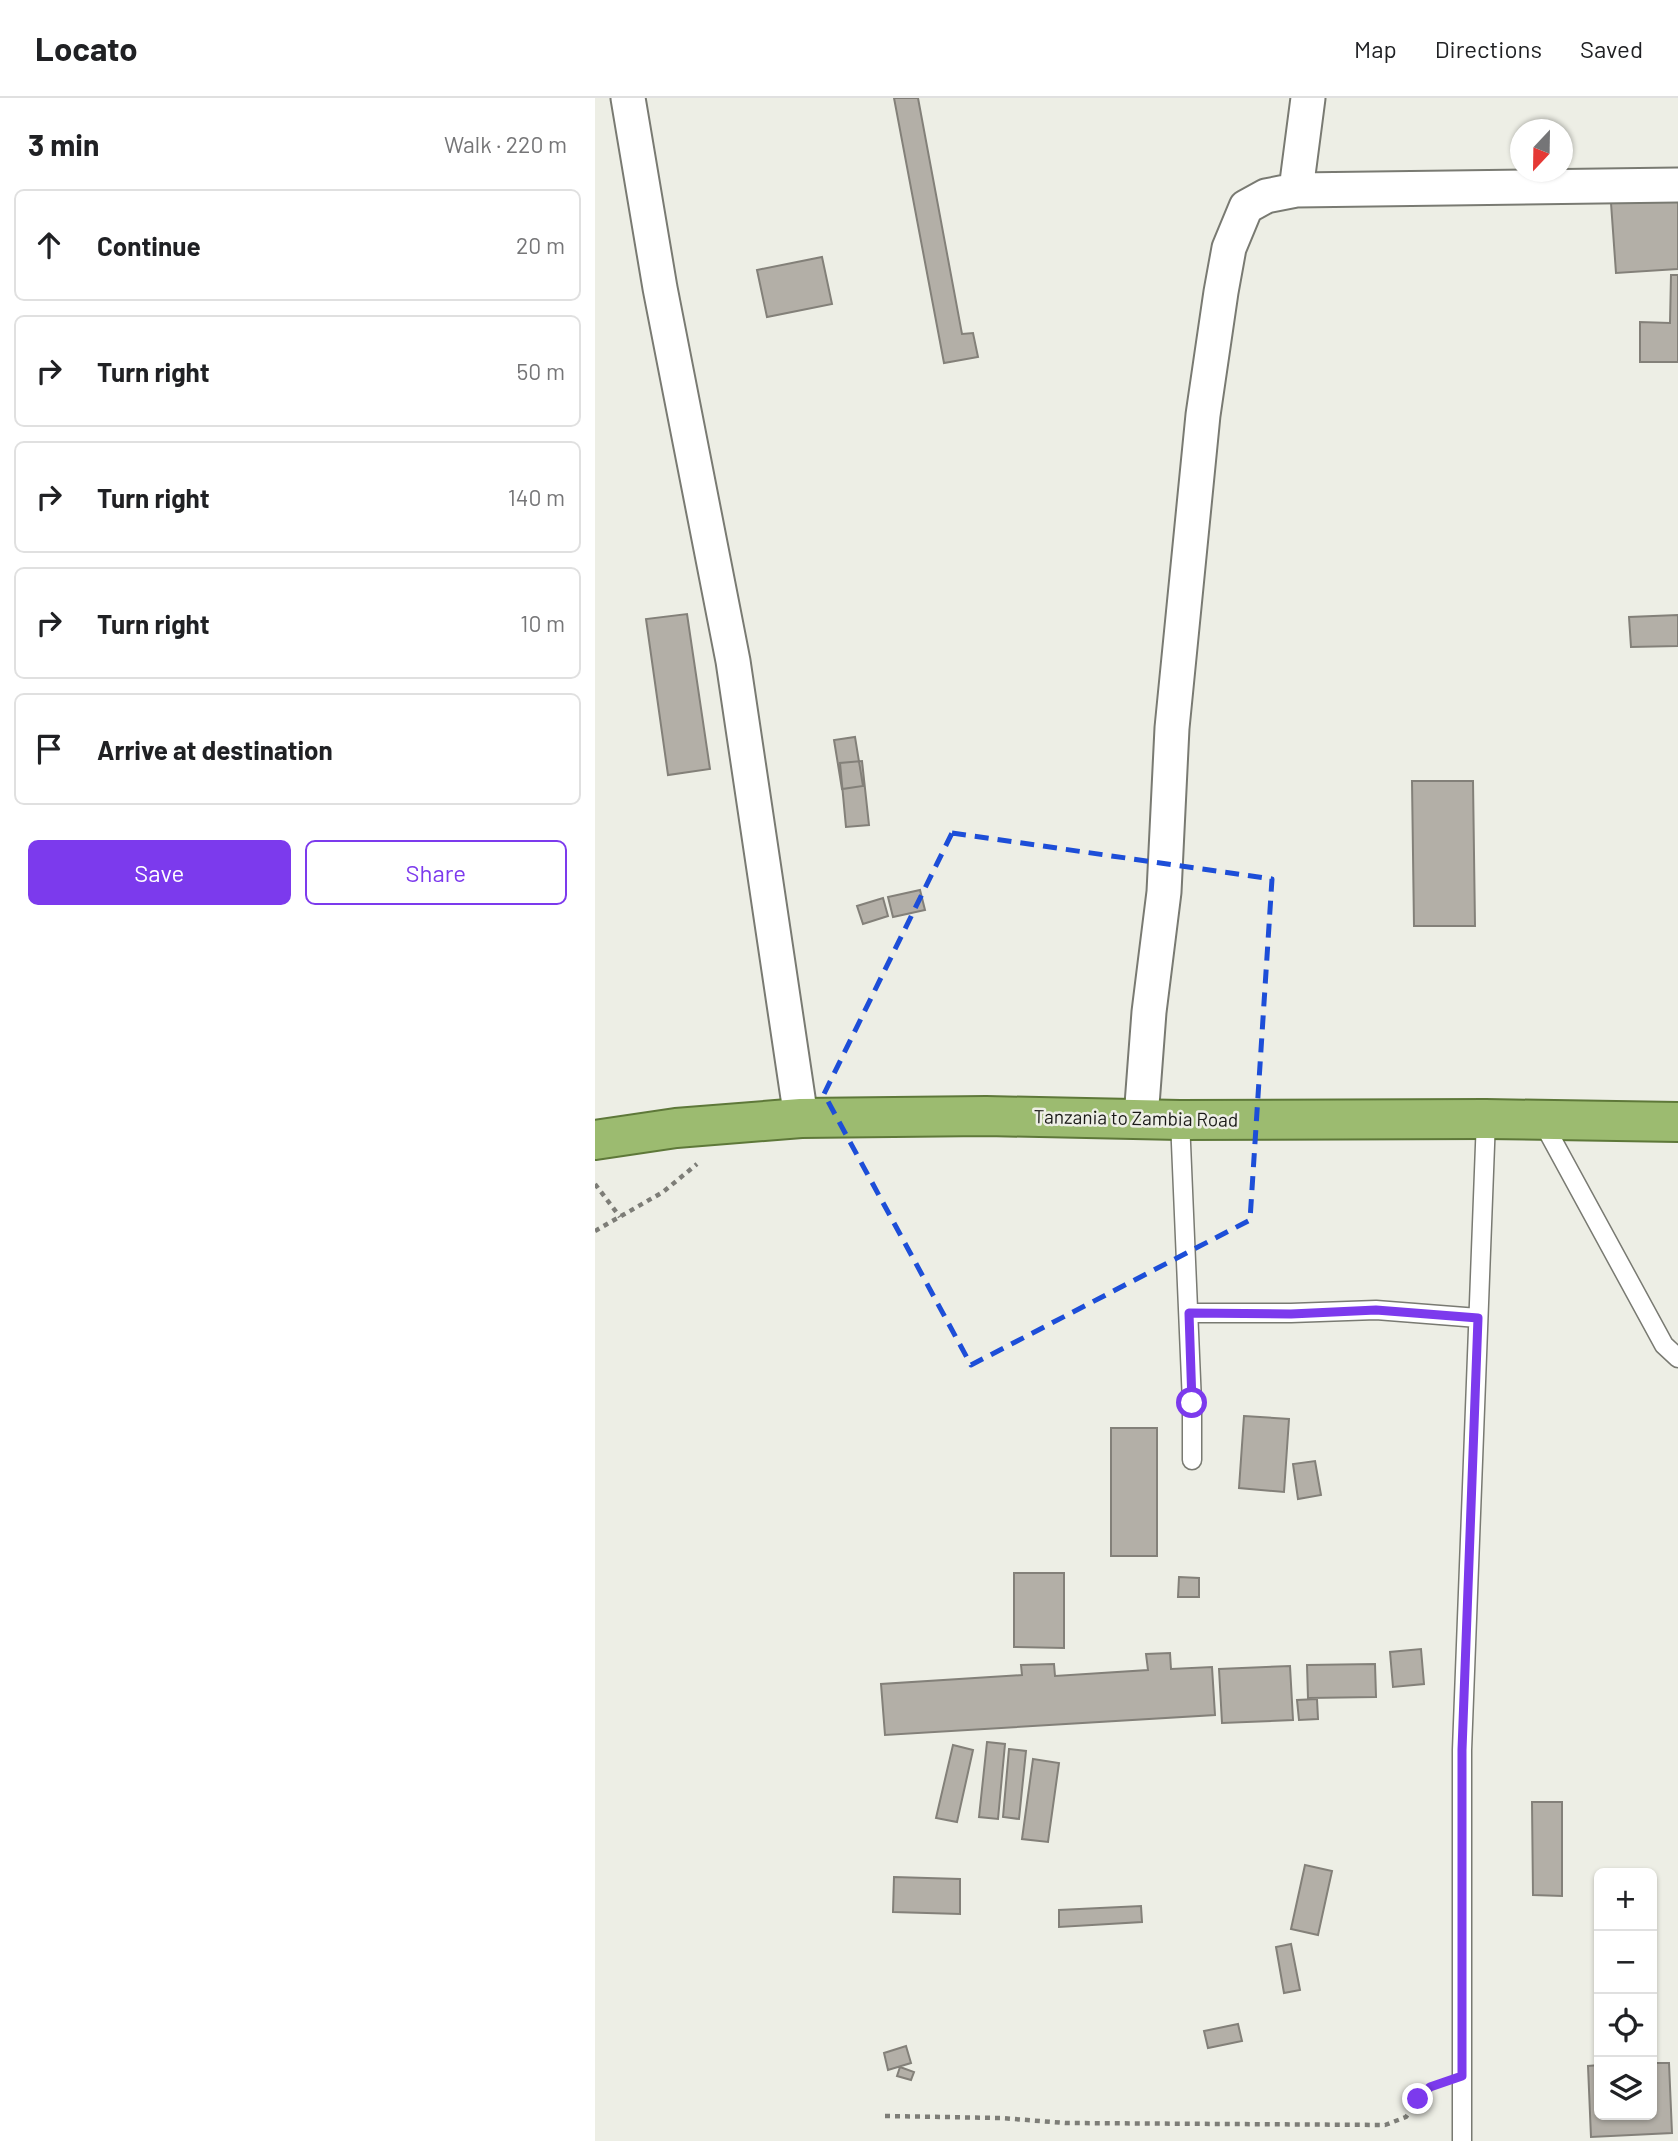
<!DOCTYPE html>
<html lang="en">
<head>
<meta charset="utf-8">
<style>
  :root { --surface:#fff; --page:#f2f2f2; --text:#202124; --muted:#757577; --line:#e0e0e0; --accent:#7c3aed }
  body { margin:0; font-family:Barlow,sans-serif; background:var(--page); color:var(--text) }
  .controls { position:absolute; right:21px; bottom:21px; display:grid; overflow:hidden; border-radius:10px; box-shadow:0 2px 5px #0004 }
  .controls button { width:63px; height:63px; display:grid; place-items:center; padding:0; border:0; border-bottom:2px solid var(--line); background:var(--surface); color:var(--text); font:35px sans-serif }
  .compass { position:absolute; left:915px; top:21px; width:63px; height:63px; border-radius:50%; background:var(--surface); box-shadow:0 2px 5px #0004; rotate:202deg }
  .stop { position:absolute; width:21px; height:21px; margin:-16px; border:5px solid #7c3aed; border-radius:50%; background:#fff }
  .stop.end { background:#7c3aed; border-color:#fff; box-shadow:0 2px 7px #0008 }
  .list { margin:0; padding:0; list-style:none }
  h2 { display:flex; justify-content:space-between; align-items:center; height:91px; margin:0; padding:0 28px; font-size:30px }
  h2 small { font-size:23px; font-weight:400; color:var(--muted) }
  .list li { display:grid; grid-template-columns:46px 1fr auto; gap:21px; align-items:center; box-sizing:border-box; height:112px; margin:0 14px 14px; padding:0 14px; border:2px solid var(--line); border-radius:10px }
  .list b { display:block; font-size:26px; white-space:nowrap }
  .list em { font-size:23px; font-style:normal; color:var(--muted) }
  .actions { display:flex; gap:14px; padding:21px 28px }
  .actions a { flex:1; padding:16px 0; border:2px solid var(--accent); border-radius:10px; text-align:center; font-size:24px; color:var(--accent) }
  .actions .main { background:var(--accent); color:#fff }
  .icon { flex:none; width:38px; height:38px; fill:none; stroke:currentColor; stroke-width:2; stroke-linecap:round; stroke-linejoin:round }
  .map { position:relative; flex:none; width:1083px; height:2043px; overflow:hidden }
  header { display:flex; align-items:center; gap:42px; box-sizing:border-box; height:98px; padding:0 35px; background:var(--surface); border-bottom:2px solid var(--line) }
  header strong { font-size:33px }
  nav { display:flex; gap:38px; margin-inline-start:auto; font-size:24px }
  main { display:flex }
  aside { flex:1; background:var(--surface) }
  .map>svg:first-child { display:block }
</style>
</head>
<body>
<header>
<strong>Locato</strong>
<nav><a>Map</a><a>Directions</a><a>Saved</a></nav>
</header>
<main>
<aside>
<h2>3 min<small>Walk · 220 m</small></h2>
<ul class="list">
<li><svg class="icon" aria-label="ahead" viewBox="0 0 24 24"><path d="M12 20V5M6 11l6-6 6 6"/></svg><div><b>Continue</b></div><em>20 m</em></li>
<li><svg class="icon" aria-label="right" viewBox="0 0 24 24"><path d="M7 20v-9h11M14 6l5 5-5 5"/></svg><div><b>Turn right</b></div><em>50 m</em></li>
<li><svg class="icon" aria-label="right" viewBox="0 0 24 24"><path d="M7 20v-9h11M14 6l5 5-5 5"/></svg><div><b>Turn right</b></div><em>140 m</em></li>
<li><svg class="icon" aria-label="right" viewBox="0 0 24 24"><path d="M7 20v-9h11M14 6l5 5-5 5"/></svg><div><b>Turn right</b></div><em>10 m</em></li>
<li><svg class="icon" aria-label="arrive" viewBox="0 0 24 24"><path d="M6 21V4h12l-3 4 3 4H6"/></svg><div><b>Arrive at destination</b></div></li>
</ul>
<div class="actions"><a class="main">Save</a><a>Share</a></div>
</aside>
<div class="map">
<svg width="1083" height="2043" viewBox="0 0 1083 2043">
  <rect width="100%" height="100%" fill="#edeee5"/>
  <!-- building -->
  <path fill="#b3afa7" stroke="#838079" stroke-width="2" d="M299,0H323L367,236L378,235L383,259L349,265Z
    M1083,101V171L1021,175L1016,105Z
    M227,159L237,206L172,219L162,172Z
    M1076,177H1083V264H1045V224L1075,225Z
    M92,516L115,671L73,677L51,521Z
    M1083,517V548L1036,549L1034,519Z
    M260,639L268,688L247,691L239,642Z
    M267,663L274,727L251,729L245,665Z
    M817,683H878L880,828H819Z
    M325,792L330,812L298,819L293,799Z
    M288,800L293,818L268,826L262,808Z
    M649,1318L694,1321L689,1394L644,1390Z
    M516,1330H562V1458H516Z
    M720,1363L726,1397L703,1401L698,1366Z
    M419,1475H469V1550L419,1549Z
    M584,1479L604,1480V1499H583Z
    M826,1551L829,1586L798,1589L795,1554Z
    M575,1555L576,1571L617,1569L620,1617L290,1637L286,1586L427,1577L426,1567L459,1566L460,1578L553,1572L551,1556Z
    M780,1566L781,1599L713,1600L712,1567Z
    M695,1568L698,1622L627,1625L624,1571Z
    M722,1601L723,1621L704,1622L702,1602Z
    M392,1644L410,1646L403,1721L384,1719Z
    M358,1647L378,1652L362,1724L341,1720Z
    M414,1651L431,1653L424,1721L408,1719Z
    M438,1661L464,1665L453,1744L427,1741Z
    M937,1704H967V1798L938,1797Z
    M710,1767L737,1773L723,1837L696,1831Z
    M299,1779L365,1781V1816L298,1814Z
    M546,1808L547,1824L464,1829V1812Z
    M696,1846L705,1892L689,1895L681,1849Z
    M643,1926L647,1943L613,1950L609,1933Z
    M311,1948L316,1965L293,1972L289,1955Z
    M1057,1965H1074L1077,2035L996,2039L993,1968L1004,1967V2017H1057Z
    M305,1969L319,1974L316,1982L302,1978Z"/>
  <g fill="none" stroke-linecap="round" stroke-linejoin="round">
    <!-- service casing -->
    <g stroke="#797a72" stroke-width="21">
      <path id="service" d="M585,1022L597,1305V1362
        M947,1023L1069,1247L1083,1260
        M594,1215H696L781,1212L883,1220
        M867,2043V1652L891,1021"/>
    </g>
    <!-- minor casing -->
    <g stroke="#797a72" stroke-width="37">
      <path id="minor" d="M33,0L65,190L138,563L206,1020
        M701,92L713,0
        M546,1020L554,914L569,794L577,630L608,317L626,194L634,150L651,109L671,98L701,92L1083,87"/>
    </g>
    <!-- trunk casing -->
    <g stroke="#5e7839" stroke-width="42">
      <path id="trunk" d="M0,1042L81,1030L206,1020L391,1018L585,1022L891,1021L1083,1024"/>
    </g>
    <!-- path -->
    <path stroke="#7d7d77" stroke-width="4.5" stroke-dasharray="5 5" stroke-linecap="butt" d="M0,1086L25,1119
      M0,1133L68,1094L102,1066
      M290,2018L406,2020L470,2025L790,2027L811,2019L829,1993L839,1987"/>
    <!-- service -->
    <use href="#service" stroke="#fff" stroke-width="18"/>
    <!-- minor -->
    <use href="#minor" stroke="#fff" stroke-width="33"/>
    <!-- trunk -->
    <use href="#trunk" stroke="#9cbb70" stroke-width="38"/>
  </g>
  <g fill="none" stroke-linecap="round" stroke-linejoin="round">
    <!-- route -->
    <path stroke="#7c3aed" stroke-width="9" d="M597,1305L594,1215L696,1216L781,1212L883,1220L867,1652V1978L835,1989L823,2001"/>
  </g>
  <!-- marked area -->
  <path fill="none" stroke="#1d4ed8" stroke-width="5" stroke-dasharray="14 9" stroke-linejoin="round" d="M357,735L677,781L655,1122L376,1267L229,996Z"/>
  <g text-anchor="middle" stroke-width="5" stroke-linejoin="round" paint-order="stroke">
    <!-- street labels -->
    <g font-size="19" fill="#1a1a17" stroke="#edeee5">
      <text transform="translate(541 1020) rotate(1)" y="7">Tanzania to Zambia Road</text>
    </g>
  </g>
</svg>
<div class="controls">
<button>+</button>
<button>−</button>
<button><svg class="icon" aria-label="locate" viewBox="0 0 24 24"><circle cx="12" cy="12" r="6"/><path d="M12 2v4M12 18v4M2 12h4M18 12h4"/></svg></button>
<button><svg class="icon" aria-label="layers" viewBox="0 0 24 24"><path d="M12 4l9 5-9 5-9-5zM3 14l9 5 9-5"/></svg></button>
</div>
<svg class="compass" viewBox="-18 -18 36 36"><path d="M0-13l5 13h-10z" fill="#e53935"/><path d="M0 13l5-13h-10z" fill="#757577"/></svg>
<div class="stop" style="left:597px;top:1305px"></div>
<div class="stop end" style="left:823px;top:2001px"></div>
</div>
</main>
</body>
</html>
